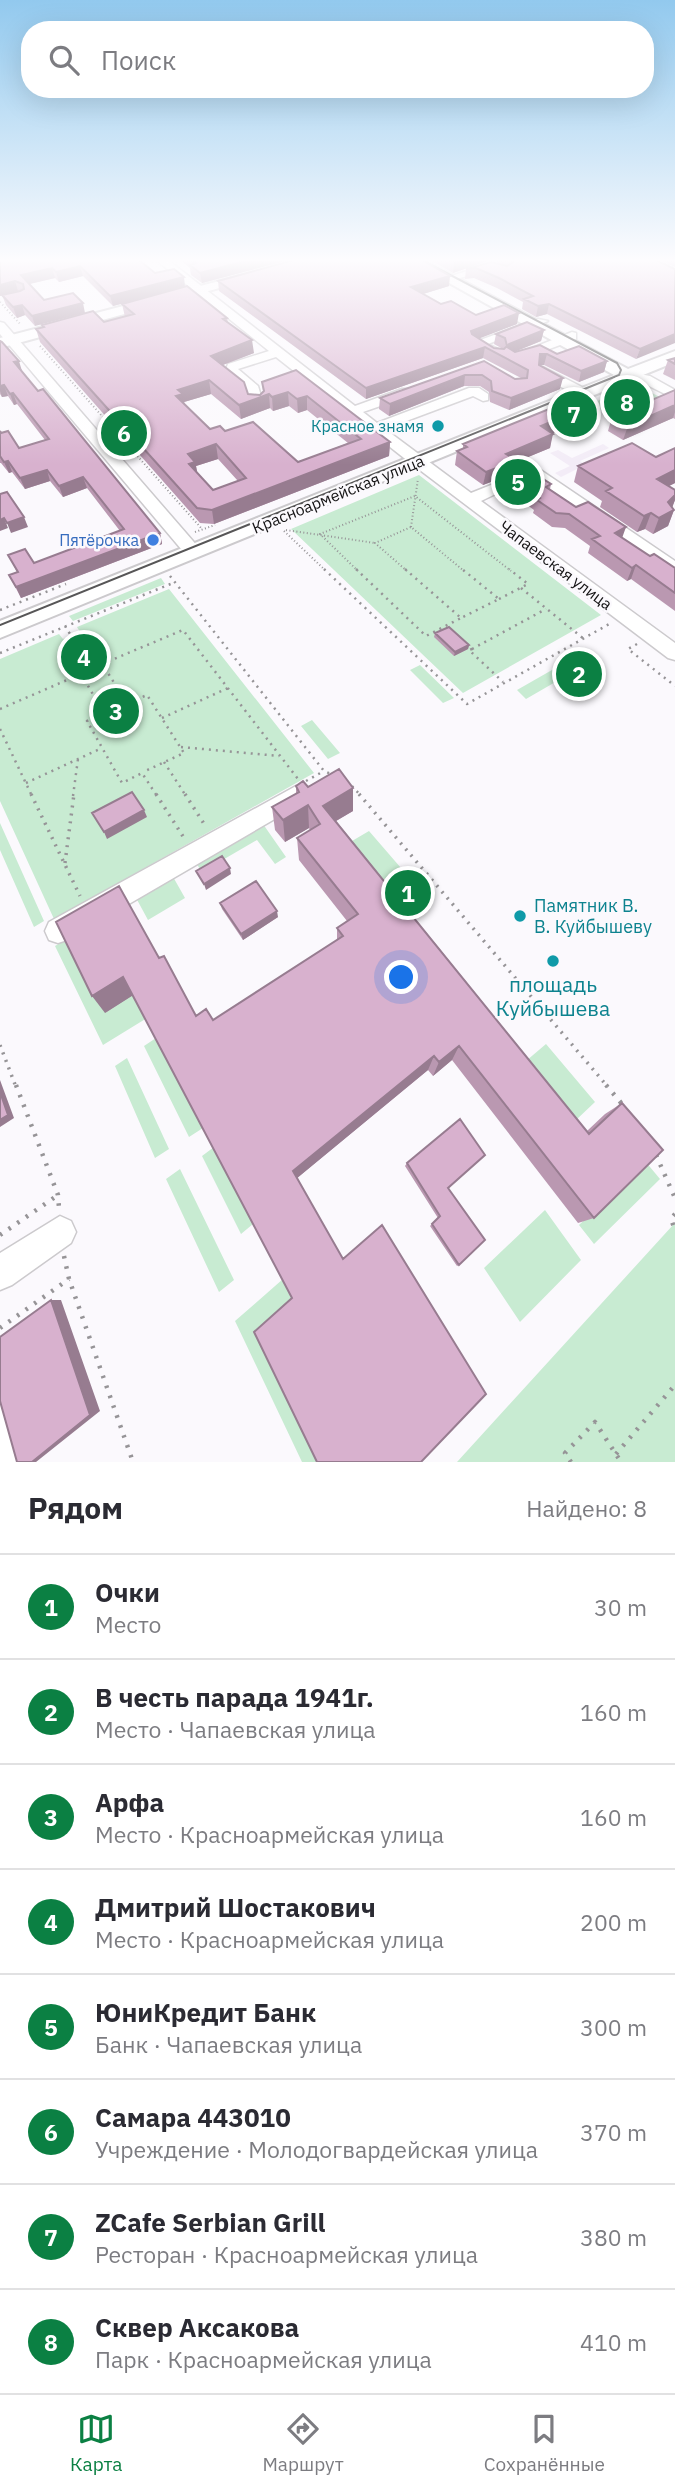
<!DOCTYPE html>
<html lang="ru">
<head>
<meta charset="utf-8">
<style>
  :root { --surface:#fff; --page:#f7f7f7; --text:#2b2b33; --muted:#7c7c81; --line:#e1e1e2; --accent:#0b8043 }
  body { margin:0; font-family:"IBM Plex Sans",sans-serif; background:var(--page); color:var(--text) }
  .you { position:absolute; left:402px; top:978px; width:24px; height:24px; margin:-18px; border:5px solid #fff; border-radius:50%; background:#1a73e8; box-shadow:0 0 0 10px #1a73e833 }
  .badge { display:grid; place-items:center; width:46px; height:46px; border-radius:50%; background:var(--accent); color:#fff; font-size:23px; font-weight:700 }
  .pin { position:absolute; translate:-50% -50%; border:4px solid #fff; box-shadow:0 2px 7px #0006 }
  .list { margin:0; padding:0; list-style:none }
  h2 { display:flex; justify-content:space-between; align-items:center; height:91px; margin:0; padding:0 28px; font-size:30px }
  h2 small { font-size:23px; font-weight:400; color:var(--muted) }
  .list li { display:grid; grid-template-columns:46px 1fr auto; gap:21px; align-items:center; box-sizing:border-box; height:105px; padding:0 28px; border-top:2px solid var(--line) }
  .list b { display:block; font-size:26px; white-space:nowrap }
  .list p { margin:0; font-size:23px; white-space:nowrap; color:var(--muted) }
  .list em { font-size:23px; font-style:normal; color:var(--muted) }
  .icon { flex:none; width:38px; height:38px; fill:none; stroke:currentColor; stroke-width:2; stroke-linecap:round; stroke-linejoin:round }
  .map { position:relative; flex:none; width:675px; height:1462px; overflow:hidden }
  .search { position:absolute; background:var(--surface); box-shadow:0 7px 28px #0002; left:21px; right:21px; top:21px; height:77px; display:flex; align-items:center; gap:18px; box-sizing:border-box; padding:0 24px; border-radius:28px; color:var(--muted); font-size:26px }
  .sheet { height:931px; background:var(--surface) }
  nav { display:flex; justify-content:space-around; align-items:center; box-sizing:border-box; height:98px; border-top:2px solid var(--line); background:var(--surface); font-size:19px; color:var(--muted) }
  nav a { display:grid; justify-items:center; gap:4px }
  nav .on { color:var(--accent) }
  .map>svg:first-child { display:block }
</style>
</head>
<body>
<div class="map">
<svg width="675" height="1462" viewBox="0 0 675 1462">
  <rect width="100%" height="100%" fill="#fbf9fd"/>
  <!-- built -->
  <path fill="#f3ecf7" d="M603,444L609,448L580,461L585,465L561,477L555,473L570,466L550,453L558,450L572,458Z"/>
  <!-- green -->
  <path fill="#c8ebd2" d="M630,387L642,388L664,399L617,420L590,404Z
    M419,475L601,615L463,693L291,529Z
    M161,578L165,584L73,621L69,616Z
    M169,589L314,773L54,919L0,801V659L59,634L63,639L80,632L77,627Z
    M587,650L597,658L526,699L517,690Z
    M420,665L454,698L443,703L410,670Z
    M312,720L340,753L328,759L301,726Z
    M0,823L44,921L34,927L0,850Z
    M263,824L286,857L275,864L257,840L202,872L196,863Z
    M369,831L401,868L383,880L352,841Z
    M172,875L185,898L148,920L135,896Z
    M69,938L135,994L147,1018L103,1045L55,946Z
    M156,1038L203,1128L189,1137L144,1046Z
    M546,1044L595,1102L575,1121L526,1061Z
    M127,1058L169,1149L155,1158L115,1066Z
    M214,1147L253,1224L241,1234L202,1156Z
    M645,1161L660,1179L594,1244L579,1225Z
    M180,1169L234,1280L219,1292L166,1179Z
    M545,1210L581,1260L520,1322L484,1268Z
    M675,1224V1462H457L673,1225Z
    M283,1279L293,1298L323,1462H302L235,1321Z"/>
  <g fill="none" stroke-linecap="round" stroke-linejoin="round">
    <!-- minor casing -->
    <g stroke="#cccacd" stroke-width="3">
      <path id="minor" d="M156,260H168L355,406L402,389H412V395L363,412L377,423L469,388H479L488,394V400L483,401L473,396L385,429L471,493L496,483H506L509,486L506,489L481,501L675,643V660L668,658L404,458L276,357L238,369L258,386L263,403L261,406H251L247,391L225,372L228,364L269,351Z
        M494,263L498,264V268L456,279L451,276Z
        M538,319L548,321L488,344L500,350V356H492L472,343Z
        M0,322L4,323L199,548L201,552L199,556H187L0,334Z
        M572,332L576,333V339L520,360L516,361L510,357Z
        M543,367L582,387L584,390L582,393H572L538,374V368Z
        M629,372L650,376L675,390V399L641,382L624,379V373Z
        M530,468L542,471L675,561V575L533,478L519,483L511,478Z
        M296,786L304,788L307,795L304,802L67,940L58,943L49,940L45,931L49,922Z
        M60,1216L71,1221L76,1232L71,1243L12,1285L0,1290V1253Z
        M0,1403L13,1408C21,1427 21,1442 21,1462H0Z"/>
    </g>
    <!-- major casing -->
    <g stroke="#cccacd" stroke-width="4">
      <path id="major" d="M300,260H322L0,348V338Z
        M408,260H424L628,369L675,351V362L0,638V621L614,375Z"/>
    </g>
    <!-- path-far3 -->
    <path stroke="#969497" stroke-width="2" stroke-dasharray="1 2.5" stroke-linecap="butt" d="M659,260L675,267
      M0,302L21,325
      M40,346L202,529
      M411,527L418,479
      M286,530L375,543
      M284,531L326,571
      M195,532L215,525
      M358,571L320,534L415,496L511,571
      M407,571L375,543L411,527L464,571"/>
    <!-- path-far2 -->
    <path stroke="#969497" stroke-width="2.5" stroke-dasharray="2 5" stroke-linecap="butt" d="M324,569L467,704L611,623
      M356,569L426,636L461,618
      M405,569L461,618L499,599L462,569
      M170,576L324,771L331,774
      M521,588L584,639
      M499,599L528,584L509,569
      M0,610L66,584
      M65,626L82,653L71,657L104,713L87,721L122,783L142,773L157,796
      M467,644L472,649L469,650L503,682
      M637,644L628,649L675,686
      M472,649L546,609
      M0,653L173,583
      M82,653L92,648L127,703
      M102,664L183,630L298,779
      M0,709L81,674
      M104,713L147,695L184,753L143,772
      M162,718L228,688
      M0,729L32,796
      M181,747L279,756
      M164,762L186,796
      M306,781L324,771
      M26,783L102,748
      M352,786L361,796
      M73,796L78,759"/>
    <!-- path-far1 -->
    <path stroke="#969497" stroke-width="3.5" stroke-dasharray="2 6" stroke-linecap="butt" d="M31,794L80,896
      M156,794L184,838
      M185,794L206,827
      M359,794L608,1087
      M65,863L74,794
      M0,1045L16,1087"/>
    <!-- path -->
    <path stroke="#969497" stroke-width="4.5" stroke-dasharray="2.5 8" stroke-linecap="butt" d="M16,1085L58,1195L59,1208
      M606,1085L622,1104
      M656,1155L675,1198
      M675,1214L671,1219L675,1230
      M0,1235L58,1195
      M64,1256L69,1279L133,1462
      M0,1328L69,1279
      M616,1454L675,1385
      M571,1462L565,1453L595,1422L621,1462"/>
    <!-- minor -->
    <use href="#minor" fill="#fff" fill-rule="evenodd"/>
    <!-- major -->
    <use href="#major" fill="#fff" fill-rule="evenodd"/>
    <!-- tram -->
    <path stroke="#575657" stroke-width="2" d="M0,625L619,375L621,370L617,363L422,260"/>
  </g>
  <!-- wall -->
  <path fill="#ba98b1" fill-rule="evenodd" d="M0,260H139L155,273L185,287L227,318L228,322L254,353L223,365L248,394L260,395L263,391L262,382L296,370L390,442L389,456L214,524L200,523L40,342L36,329L43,327L42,325L104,322L125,317L122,304L124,303L113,306L83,276L59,282L55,278L30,284L35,326L25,315L17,318L6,305L2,295L0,296ZM211,394L241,419L270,408L273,411L289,406L298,413L307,410L348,443L298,462L225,431L210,429L185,404L184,402ZM218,459L238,481L213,490L197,473L196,466Z
    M180,260H289L202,283L191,275L190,268Z
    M430,260H490L453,273Z
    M493,260H656L675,269L636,359L547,314L536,317L522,309L523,302L497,288L474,278L465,279L466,269L499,264Z
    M660,260H675V267Z
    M218,281L449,286L423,294L441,304L476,315L517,324L479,338L494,348L503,349L494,344L496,334L544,330L541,341L514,352L557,354L607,361L604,372L579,382L544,365H539L560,389L509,410L490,402L489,392L480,386H464L389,416L379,409L380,398L484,361L515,379L521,378L483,358L366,399L219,291Z
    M0,341L22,371V372L160,533L162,544L21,598L9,575L17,572L8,555L34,563L120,531L87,488L63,497L50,481L25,489L12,472L9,473L1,463H0V431L19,448L45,440L17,404L14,405L8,396L2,397L0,394Z
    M675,358V380L663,374L668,360Z
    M675,390V419L673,418L623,440L608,431L612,417Z
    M590,417L552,434L550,448L516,462L514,467L521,472L551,484L550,489L576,507L650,556L675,568V611L631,579L627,581L588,553L590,546L565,528L552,527L533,513L534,510L508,491L509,483L508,481L496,480L483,485L455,465L457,451L463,449V444Z
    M675,448V483L669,486L675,500L672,507L674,510L668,526L653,534L645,529L637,532L600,507L602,501L574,482L578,466L656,457Z
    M435,633L469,645L468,649L454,656L434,637Z
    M296,786L308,787L353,811L336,821L587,1131L605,1114L622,1103L594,1218L578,1223L452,1060L433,1076L428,1070L297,1178L343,1259L486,1394L292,1298L133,995L105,1013L159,958L196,1016L213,1020L337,941V928L347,921L299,860L297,838L310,830L309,828L285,842L275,830L272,807L296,794Z
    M220,903L278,917L243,940L222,909Z
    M407,1163L448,1188L459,1265L457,1266L430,1226L438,1218L405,1166Z"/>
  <!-- shaded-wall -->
  <path fill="#977c90" d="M249,260H289L202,283L200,273Z
    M461,260H490L453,273L454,262Z
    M80,266L83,276L59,282L56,272Z
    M52,268L55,278L24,285L21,275Z
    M450,276L449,286L410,298L411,287Z
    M184,277L185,287L113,306L110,296Z
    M15,281L18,291L0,296V285Z
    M83,303L85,313L35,326L32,316Z
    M549,304L547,314L536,317L538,306Z
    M22,305L25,315L17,318L13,307Z
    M519,313L517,324L470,342L471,331Z
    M544,330L541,341L507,355V347L509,344Z
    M675,334V343L636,359L640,349Z
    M252,340L254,353L212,369L211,356Z
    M485,347L483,358L366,399V388Z
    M540,354H547L544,365H537Z
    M19,361L22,371L18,373L14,362Z
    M607,361L604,372L579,382L581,371Z
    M465,375L464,386L389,416L390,404Z
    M563,378L560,389L509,410L511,398Z
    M209,380L211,394L184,402L185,408L176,396L178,390Z
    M4,385L8,396L2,397L0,391V386Z
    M288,392L289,406L273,411L272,397Z
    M13,393L17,404L14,405L10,394Z
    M269,394L270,408L241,419L239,405Z
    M307,396V410L298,413L297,399Z
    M594,404L590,417L537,440L541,426Z
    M675,405V412L673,418L623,440L628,426Z
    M553,434L550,448L516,462L514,471L506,454Z
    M390,442L389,456L214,524L212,510Z
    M216,444L218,459L196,466L198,476L192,478L188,454Z
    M8,461L12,472L9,473L4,462Z
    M499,467L496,480L483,485L486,472Z
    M47,470L50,481L25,489L20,478Z
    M675,470V483L651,495L657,479Z
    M83,477L87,488L63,497L59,486Z
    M675,495V500L672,508L674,510L668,526L653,534L659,518L668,502Z
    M651,513L645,529L637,532L644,516Z
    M24,517L28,527L11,533L7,523Z
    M4,518L8,528L0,531V520Z
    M626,527L621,541L615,533Z
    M160,533L162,544L21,598L16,587Z
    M636,565L631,579L627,581L632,568Z
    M469,645L468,649L454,656L455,652Z
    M353,788V811L324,828L323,806Z
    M308,805L309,828L285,842L283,820Z
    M144,810L147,817L107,839L104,832Z
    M230,868L231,874L206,890L204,884Z
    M277,911L278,917L243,940L241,934Z
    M123,977L135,994L105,1013L92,996Z
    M459,1046L452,1060L433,1076L439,1062Z
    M434,1056L428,1070L296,1179L293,1171Z
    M0,1080L14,1118L0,1127Z
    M51,1300H61L100,1411L36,1462H32Z"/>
  <!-- building -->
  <path fill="#d8b1ce" stroke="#977c90" stroke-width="2" fill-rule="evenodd" d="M0,260H139L155,273L174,269L184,277L110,296L80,266L56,272L52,268L21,275L44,300L73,293L83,303L32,316L22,305L13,307L2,295L20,291L24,289L23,284L15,281L0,285Z
    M192,260H249L200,273L190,265L196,263Z
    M294,260H422L450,276L411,287L441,304L451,301L476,315L504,305L519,313L471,331L472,334L494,348L504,349L507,346L505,338L496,334L527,322L544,330L509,344L507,347L515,352L540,345L557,354L579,346L607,361L581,371L547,354H540L539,365L563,378L511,398L492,391L491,381L482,375H465L390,404L380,398L484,361L515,379L527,378L528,370L485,347L366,388L218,281Z
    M511,260H656L675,269V334L640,349L549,304L538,306L524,299L533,296L499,278L476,268L466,269L491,262L507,266L513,262Z
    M187,286L227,318L223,319L252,340L211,356L244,382L248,394L260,395L264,391L262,382L296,370L390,442L212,510L197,508L36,329L44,327L42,325L93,311L104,322L134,314L122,304ZM209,380L239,405L269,394L272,397L288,392L297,399L307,396L361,439L298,462L253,422L225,431L220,426L210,429L176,396L183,394L178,390ZM216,444L246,478L213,490L189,464L195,462L188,454Z
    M0,341L2,342L19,361L14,362L38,391L43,389L160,533L16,587L9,575L18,572L8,555L25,549L34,563L124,529L83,477L59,486L47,470L20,478L8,461L4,462L0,456V431L1,433L8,431L19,448L49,439L13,393L10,394L4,385L0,386Z
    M675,358V364L668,360Z
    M675,390V405L628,426L612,417Z
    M581,396L594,404L541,426L553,434L506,454L516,460L511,465L521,472L529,470L551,484L546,487L576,507L588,502L626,527L615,533L650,556L654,554L675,568V593L636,565L632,568L592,539L600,536L569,514L556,513L537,500L540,498L511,477L515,472L511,468L499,467L486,472L457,451L467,447L463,444Z
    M632,443L656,457L675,448V470L657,479L675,490V495L668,502L674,510L659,518L651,513L644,516L606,491L612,488L578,466Z
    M7,492L24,517L7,523L4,518L0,520V494Z
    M449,627L469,645L455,652L435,633Z
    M339,769L353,788L323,806L589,1134L622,1103L663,1150L594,1218L459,1046L439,1062L434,1056L293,1171L343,1259L382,1225L486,1394L421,1462H317L254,1332L292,1298L123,977L92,996L56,922L119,886L159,958L164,956L196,1016L206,1009L213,1020L343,936L337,928L358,914L297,838L320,824L308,805L283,820L272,807L299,792L296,786L303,781L308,787Z
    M132,792L144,810L104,832L92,813Z
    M222,856L230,868L204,884L196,871Z
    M256,881L277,911L241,934L220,903Z
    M0,1092L8,1115L0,1120Z
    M460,1119L485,1155L448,1188L485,1240L459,1265L432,1224L440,1216L407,1163Z
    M51,1300L90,1415L32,1462H17L0,1401V1337Z"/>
  <!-- sky -->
  <linearGradient id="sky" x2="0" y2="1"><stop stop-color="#92c9ee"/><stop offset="0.56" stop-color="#fdfcfe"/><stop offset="1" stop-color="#fdfcfe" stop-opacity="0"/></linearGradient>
  <rect width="675" height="465" fill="url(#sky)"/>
  <!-- markers -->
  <g fill="#0f9aa8" stroke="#fbf9fd" stroke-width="2.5">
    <circle cx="438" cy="426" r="7"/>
    <circle cx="520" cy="916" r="7"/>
    <circle cx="553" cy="961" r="7"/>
  </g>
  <circle fill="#3f7fe0" stroke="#fbf9fd" stroke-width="2.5" cx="153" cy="540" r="7"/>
  <g text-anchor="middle" stroke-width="5" stroke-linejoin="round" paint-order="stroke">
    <!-- far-culture labels -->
    <g font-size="16" fill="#0d838f" stroke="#fbf9fd" text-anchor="end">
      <text x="424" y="432">Красное знамя</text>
    </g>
    <!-- far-street labels -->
    <g font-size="16" fill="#141314" stroke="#fbf9fd">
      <text transform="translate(338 494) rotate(-22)" y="6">Красноармейская улица</text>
      <text transform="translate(556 565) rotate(37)" y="6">Чапаевская улица</text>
    </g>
    <!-- far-shop labels -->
    <g font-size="16" fill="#366cbe" stroke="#fbf9fd" text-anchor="end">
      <text x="139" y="546">Пятёрочка</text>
    </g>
    <!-- culture labels -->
    <g font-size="18" fill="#0d838f" stroke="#fbf9fd" text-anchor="start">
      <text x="534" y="912">Памятник В.<tspan x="534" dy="21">В. Куйбышеву</tspan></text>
    </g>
    <!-- near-culture labels -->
    <g font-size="21" fill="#0d838f" stroke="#fbf9fd">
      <text x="553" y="992">площадь<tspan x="553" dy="24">Куйбышева</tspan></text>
    </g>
  </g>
</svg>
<div class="you"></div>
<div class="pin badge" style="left:408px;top:893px">1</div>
<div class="pin badge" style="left:579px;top:674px">2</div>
<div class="pin badge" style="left:116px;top:711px">3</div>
<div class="pin badge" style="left:84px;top:657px">4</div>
<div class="pin badge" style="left:518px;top:482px">5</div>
<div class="pin badge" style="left:124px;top:433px">6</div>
<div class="pin badge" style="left:574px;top:414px">7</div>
<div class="pin badge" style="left:627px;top:402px">8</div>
<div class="search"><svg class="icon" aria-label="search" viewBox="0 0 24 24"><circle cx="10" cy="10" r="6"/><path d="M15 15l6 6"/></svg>Поиск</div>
</div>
<section class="sheet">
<h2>Рядом<small>Найдено: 8</small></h2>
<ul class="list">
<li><span class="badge">1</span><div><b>Очки</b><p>Место</p></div><em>30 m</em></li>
<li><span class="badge">2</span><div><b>В честь парада 1941г.</b><p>Место · Чапаевская улица</p></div><em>160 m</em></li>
<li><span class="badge">3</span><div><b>Арфа</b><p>Место · Красноармейская улица</p></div><em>160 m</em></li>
<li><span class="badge">4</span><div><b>Дмитрий Шостакович</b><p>Место · Красноармейская улица</p></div><em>200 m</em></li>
<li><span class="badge">5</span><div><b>ЮниКредит Банк</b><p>Банк · Чапаевская улица</p></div><em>300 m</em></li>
<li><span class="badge">6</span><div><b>Самара 443010</b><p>Учреждение · Молодогвардейская улица</p></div><em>370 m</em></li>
<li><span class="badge">7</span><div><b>ZCafe Serbian Grill</b><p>Ресторан · Красноармейская улица</p></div><em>380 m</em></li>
<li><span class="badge">8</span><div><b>Сквер Аксакова</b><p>Парк · Красноармейская улица</p></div><em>410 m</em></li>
</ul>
</section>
<nav>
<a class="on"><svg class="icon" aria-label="map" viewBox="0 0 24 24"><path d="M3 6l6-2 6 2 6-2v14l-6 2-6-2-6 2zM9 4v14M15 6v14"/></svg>Карта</a>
<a><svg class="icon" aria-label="directions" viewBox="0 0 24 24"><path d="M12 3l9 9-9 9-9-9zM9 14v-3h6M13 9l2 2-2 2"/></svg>Маршрут</a>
<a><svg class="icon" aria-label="saved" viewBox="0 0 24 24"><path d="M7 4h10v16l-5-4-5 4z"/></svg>Сохранённые</a>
</nav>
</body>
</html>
